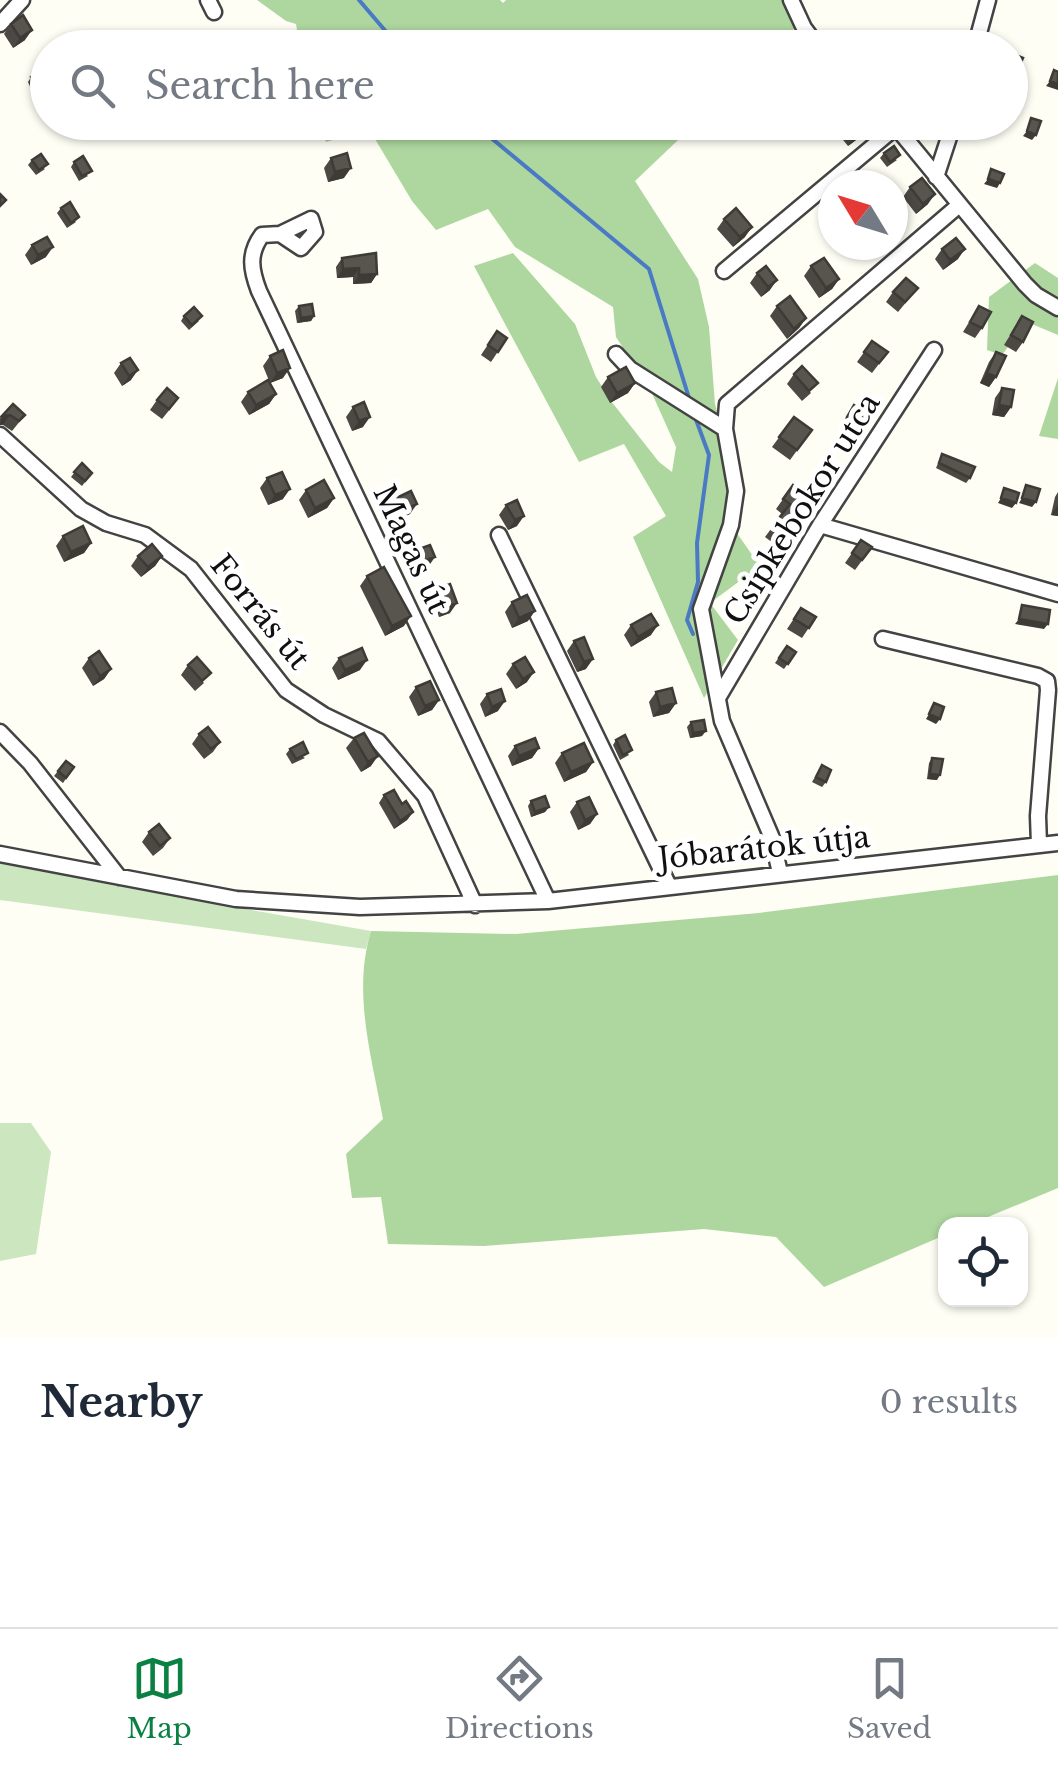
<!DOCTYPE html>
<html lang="en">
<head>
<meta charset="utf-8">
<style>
  :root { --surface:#fff; --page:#f2f2f3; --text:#1f2937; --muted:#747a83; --line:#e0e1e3; --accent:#0b8043 }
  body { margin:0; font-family:"Libre Baskerville",serif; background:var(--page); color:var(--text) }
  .controls { position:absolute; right:30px; bottom:30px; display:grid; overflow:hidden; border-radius:20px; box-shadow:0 2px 8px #0004 }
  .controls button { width:90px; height:90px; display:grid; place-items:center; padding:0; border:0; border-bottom:2px solid var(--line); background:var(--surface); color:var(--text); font:50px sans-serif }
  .compass { position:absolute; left:818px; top:170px; width:90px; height:90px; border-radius:50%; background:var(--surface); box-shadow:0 2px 8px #0004; rotate:308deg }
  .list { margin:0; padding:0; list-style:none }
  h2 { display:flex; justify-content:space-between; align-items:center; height:130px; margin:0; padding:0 40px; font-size:42px }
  h2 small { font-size:32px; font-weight:400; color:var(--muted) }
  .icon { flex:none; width:55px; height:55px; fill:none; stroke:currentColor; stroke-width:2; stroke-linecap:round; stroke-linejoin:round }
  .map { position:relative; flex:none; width:1058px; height:1337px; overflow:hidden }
  .search { position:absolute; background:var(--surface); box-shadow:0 2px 8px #0004; left:30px; right:30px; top:30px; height:110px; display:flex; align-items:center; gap:25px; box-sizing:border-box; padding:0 35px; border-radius:55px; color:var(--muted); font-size:38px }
  .sheet { height:290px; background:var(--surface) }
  nav { display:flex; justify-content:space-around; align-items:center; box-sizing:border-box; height:140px; border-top:2px solid var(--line); background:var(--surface); font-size:28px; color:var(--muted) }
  nav a { display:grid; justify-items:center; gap:5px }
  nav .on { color:var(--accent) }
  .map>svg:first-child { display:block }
</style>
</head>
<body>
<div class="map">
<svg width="1058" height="1337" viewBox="0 0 1058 1337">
  <rect width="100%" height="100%" fill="#fefef5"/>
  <!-- green -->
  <path fill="#cce7c0" d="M0,857L240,908L371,931L366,949L0,900Z
    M0,1123H31L51,1152L36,1254L0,1261Z"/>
  <!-- forest -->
  <path fill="#aed7a0" d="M257,0H500L503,3L506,0H787L798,25L774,48H300L296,24L286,21Z
    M318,123H696L635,181L698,279L709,327L715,404L737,480L734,529L760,566L710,603L738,640L704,698L633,537L666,516L624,444L579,462L474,266L513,253L575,324L596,377L611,401L659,462L672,472L676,447L650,389L616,337L613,307L515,247L488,209L436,230L412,201L369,129L326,142Z
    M1035,263L1058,278V335L1027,322L1002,355L987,350L989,297Z
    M1058,378V439L1039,436Z
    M1058,875V1188L971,1224H946L945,1235L824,1287L776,1237L704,1229L484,1246L388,1244L381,1197L352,1198L346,1154L383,1119C372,1058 352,993 371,931L516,934L759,913Z"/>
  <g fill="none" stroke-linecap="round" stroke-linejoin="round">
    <!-- stream -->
    <path stroke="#4a7ac3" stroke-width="4" d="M359,0L400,48
      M472,122L649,269L689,398
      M693,634L687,620L698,582L697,543L709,455L695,417"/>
    <!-- minor casing -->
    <g stroke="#434343" stroke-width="19">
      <path id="minor" d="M208,0L214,12
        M791,0L804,28L819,48
        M0,24L22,0
        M975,48L988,0
        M892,122L1025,284L1036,295L1058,308
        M936,177L954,122
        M280,234L301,248L315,232L311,219L280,234L262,235C248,254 251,270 259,291L548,901
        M724,271L896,127
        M616,354L630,369L725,429
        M0,435L81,509L106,523L145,535L191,569L286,690L324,715L378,741L425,796L475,905
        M820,525L1058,594
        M499,535L669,886
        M883,639L1038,676L1047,681L1048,690L1038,816L1039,845
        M718,698L820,525L934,350
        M0,732L30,763L119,877
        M0,854L236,899L360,907L548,901L1058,843
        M780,873L772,838L722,721L701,609L731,525L736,491L725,429L727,404L958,206"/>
    </g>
    <!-- minor -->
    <use href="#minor" stroke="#fff" stroke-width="14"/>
  </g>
  <!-- wall -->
  <path fill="#4c4843" d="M11,24L25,40L13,48L4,34Z
    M31,77H48V84L33,93L28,82Z
    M846,125L864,134L848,146L839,135Z
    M884,153L897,160L887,167L880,158Z
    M331,158L344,178L328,182L324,168Z
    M32,160L45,169L36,175L28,165Z
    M74,162L88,176L79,181L71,167Z
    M910,187L928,204L916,214L903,197Z
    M61,208L76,222L67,228L57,213Z
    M724,219L745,237L733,247L717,229Z
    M32,245L46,257L31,265L25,255Z
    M942,249L958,259L943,270L935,259Z
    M342,258L377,274L371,283L353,284V277L337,278L336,267Z
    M811,266L839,279L832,289L819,298L804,276Z
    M757,273L770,290L761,297L750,283Z
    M918,288L898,312L886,302L893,292Z
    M299,306L314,316L311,321L297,323L295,311Z
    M777,306L806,318L799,328L787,339L770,316Z
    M979,306L982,328L975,338L963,332Z
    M184,316L199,321L189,330L181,321Z
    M1022,316L1023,342L1016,352L1004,345Z
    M497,331L507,338L491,362L481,355Z
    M872,341L888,352L872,373L857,362Z
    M996,352V377L989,387L980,383L989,362Z
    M270,356L283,378L270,383L263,366Z
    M130,358L131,380L122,386L114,373L121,363Z
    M794,374L811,393L802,401L787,384Z
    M608,377L635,383L628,393L610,403L601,387Z
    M1002,388L1011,407L1004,417L992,415L995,398Z
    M248,392L276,394L269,404L249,415L241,402Z
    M157,400L171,408L162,419L150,410Z
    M13,404L25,415L12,431L3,425H0V418Z
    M854,405L869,415L854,436L840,427Z
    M353,407L363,427L352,431L346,417Z
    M794,417L812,430L790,460L772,447Z
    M942,454L970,478L966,483L936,468Z
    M82,463L92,473L82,486L71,477Z
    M267,478L283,499L268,505L260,488Z
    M793,485L807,510L777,546L765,537L782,514L776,509Z
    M306,490L334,498L327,508L308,518L299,500Z
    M1058,492V516L1051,515L1055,497Z
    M396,498L410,514L395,521L389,508Z
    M517,500V526L508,530L499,515L506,505Z
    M63,536L91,543L84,553L64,562L56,546Z
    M861,540L872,547L855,570L845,563Z
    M416,550L428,567L413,572L409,560Z
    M138,556H162L155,566L141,577L131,566Z
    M367,576L404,626L385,636L360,586Z
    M439,588L450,613L439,617L432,598Z
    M512,602L528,621L512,628L505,612Z
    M801,608L816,617L802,638L787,629Z
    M631,625L651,635L631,647L624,635Z
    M584,637L586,669L577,672L567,651L574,641Z
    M787,646L796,652L784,669L775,663Z
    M89,658L111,669L104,679L93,686L82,668Z
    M339,658L360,670L338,680L332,668Z
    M513,664L527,682L516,689L506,674Z
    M188,665L204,683L195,691L181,675Z
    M416,687L439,700L432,710L418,716L409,697Z
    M656,692L676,703L669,713L653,717L649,702Z
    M487,694L498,711L485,717L480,704Z
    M691,722L702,736L690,738L687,727Z
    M199,734L220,742L213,752L204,759L192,744Z
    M354,738L371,766L361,772L346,748Z
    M616,740L629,755L620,760L613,745Z
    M515,746L539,748L532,758L512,766L508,756Z
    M290,749L305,758L292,764L286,754Z
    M562,753L593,762L586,772L564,782L555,763Z
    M932,758L937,780L927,779L929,763Z
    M66,761L74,767L63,783L54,776Z
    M822,765L826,782L822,787L812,782Z
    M384,795L402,804L413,812L407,820L394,829L379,803Z
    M531,801L549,807L545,812L531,817L528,806Z
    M577,802L597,814L590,824L578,830L570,812Z
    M149,832L170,838L163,848L153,856L142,842Z"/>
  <!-- shaded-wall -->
  <path fill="#3e3b37" d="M32,30L25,40L13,48L20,38Z
    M1010,68L1017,71L1010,80Z
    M1050,81L1058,84V90L1046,86Z
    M871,124L864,134L848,146L855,136Z
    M1027,131L1036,135L1032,140L1023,136Z
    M351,168L344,178L328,182L335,172Z
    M988,179L1000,183L997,188L984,184Z
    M935,194L928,204L916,214L923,204Z
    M752,227L745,237L733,247L740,237Z
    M53,247L46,257L31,265L38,255Z
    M965,249L958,259L943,270L950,260Z
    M359,268L353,277L337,278L343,269Z
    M377,274L371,283L353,284L359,275Z
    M839,279L832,289L819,298L826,288Z
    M777,280L770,290L761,297L768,287Z
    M314,316L311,321L297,323L301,318Z
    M806,318L799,328L787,339L794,329Z
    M290,368L283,378L270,383L277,373Z
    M138,370L131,380L122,386L129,376Z
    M987,373L996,377L989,387L980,383Z
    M635,383L628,393L610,403L617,393Z
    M276,394L269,404L249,415L256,405Z
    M999,405L1011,407L1004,417L992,415Z
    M10,415L3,425H0L2,416Z
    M370,417L363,427L352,431L359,421Z
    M290,489L283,499L268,505L275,495Z
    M334,498L327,508L308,518L315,508Z
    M1001,498L1016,503L1012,508L998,503Z
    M1022,498L1036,502L1032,507L1019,503Z
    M417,504L410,514L395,521L402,511Z
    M1058,505V516L1051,515Z
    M524,516L517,526L508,530L515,520Z
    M91,543L84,553L64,562L71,552Z
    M162,556L155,566L141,577L148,567Z
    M435,557L428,567L413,572L420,562Z
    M457,603L450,613L439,617L446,607Z
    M535,611L528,621L512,628L519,618Z
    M411,616L404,626L385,636L392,626Z
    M1019,619L1048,624L1044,629L1015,624Z
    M658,625L651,635L631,647L638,637Z
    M593,659L586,669L577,672L584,662Z
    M367,660L360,670L338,680L345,670Z
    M111,669L104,679L93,686L100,676Z
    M534,672L527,682L516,689L523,679Z
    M439,700L432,710L418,716L425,706Z
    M505,701L498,711L485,717L492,707Z
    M676,703L669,713L653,717L660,707Z
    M929,714L940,719L936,724L926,719Z
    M706,731L702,736L690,738L693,733Z
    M539,748L532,758L512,766L519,756Z
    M378,756L371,766L361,772L368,762Z
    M593,762L586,772L564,782L571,772Z
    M930,774L940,775L937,780L927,779Z
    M549,807L545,812L531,817L535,812Z
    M413,812L407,820L394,829L400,821Z
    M597,814L590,824L578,830L585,820Z"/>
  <!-- building -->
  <path fill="#58544e" stroke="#3e3b37" stroke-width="2.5" d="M23,15L32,30L20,38L11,24Z
    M915,38L925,44L923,48H909Z
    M1013,54L1023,58L1017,71L1010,68V59Z
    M44,70L48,77V82L36,88L31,77Z
    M1054,70L1058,72V84L1050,81Z
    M1031,118L1041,121L1036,135L1027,131Z
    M849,122H870L871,124L855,136L846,125Z
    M894,146L900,155L890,162L884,153Z
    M347,153L351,168L335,172L331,158Z
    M41,154L48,164L39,170L32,160Z
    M83,156L92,171L82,176L74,162Z
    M991,169L1004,174L1000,183L988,179Z
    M922,178L935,194L923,204L910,187Z
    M0,194L6,200L0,206Z
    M70,202L79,217L71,223L61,208Z
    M736,208L752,227L740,237L724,219Z
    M47,237L53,247L38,255L32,245Z
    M956,238L965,249L950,260L942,249Z
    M376,253L377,274L359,275V268L343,269L342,258Z
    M824,258L839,279L826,288L811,266Z
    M766,266L777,280L768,287L757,273Z
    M906,278L918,288L905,302L893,292Z
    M790,296L806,318L794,329L777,306Z
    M312,304L314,316L301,318L299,306Z
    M979,306L991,312L982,328L970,322Z
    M194,307L202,316L192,325L184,316Z
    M1022,316L1033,322L1023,342L1011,335Z
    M497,331L507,338L498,352L488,345Z
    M872,341L888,352L879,363L864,352Z
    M283,350L290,368L277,373L270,356Z
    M996,352L1006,356L996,377L987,373Z
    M130,358L138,370L129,376L121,363Z
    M802,366L818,383L809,391L794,374Z
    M626,367L635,383L617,393L608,377Z
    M268,380L276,394L256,405L248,392Z
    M167,388L178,398L169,409L157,400Z
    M1002,388L1014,390L1011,407L999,405Z
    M364,402L370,417L359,421L353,407Z
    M13,404L25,415L19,421L10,415L2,416Z
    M854,405L869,415L861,426L847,417Z
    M794,417L812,430L797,450L779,437Z
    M942,454L975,467L970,478L939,463Z
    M82,463L92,473L85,481L74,472Z
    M282,472L290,489L275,495L267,478Z
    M324,480L334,498L315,508L306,490Z
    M793,485L814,500L784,536L772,527L790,504L783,499Z
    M1026,485L1040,489L1036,502L1022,498Z
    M1004,488L1019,493L1016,503L1001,498Z
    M411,491L417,504L402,511L396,498Z
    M517,500L524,516L515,520L506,505Z
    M83,526L91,543L71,552L63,536Z
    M861,540L872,547L862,560L852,553Z
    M152,544L162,556L148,567L138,556Z
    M430,545L435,557L420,562L416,550Z
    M384,567L411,616L392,626L367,576Z
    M450,584L457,603L446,607L439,588Z
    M527,595L535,611L519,618L512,602Z
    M1022,605L1050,610L1048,624L1019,619Z
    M801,608L816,617L809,628L794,619Z
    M651,614L658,625L638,637L631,625Z
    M584,637L593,659L584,662L574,641Z
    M787,646L796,652L788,664L779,658Z
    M362,648L367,660L345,670L339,658Z
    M99,651L111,669L100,676L89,658Z
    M197,657L211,673L202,681L188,665Z
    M525,657L534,672L523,679L513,664Z
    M430,681L439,700L425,706L416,687Z
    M672,688L676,703L660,707L656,692Z
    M501,689L505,701L492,707L487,694Z
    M934,703L944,707L940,719L929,714Z
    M704,720L706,731L693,733L691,722Z
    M208,727L220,742L211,749L199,734Z
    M364,733L378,756L368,762L354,738Z
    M625,735L632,750L623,755L616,740Z
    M535,738L539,748L519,756L515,746Z
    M303,742L308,753L296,759L290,749Z
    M584,743L593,762L571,772L562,753Z
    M932,758L943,759L940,775L930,774Z
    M66,761L74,767L66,778L58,771Z
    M822,765L831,770L826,782L816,777Z
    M394,790L402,804L406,801L413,812L400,821L384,795Z
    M545,796L549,807L535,812L531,801Z
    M589,797L597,814L585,820L577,802Z
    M159,824L170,838L160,846L149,832Z"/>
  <g text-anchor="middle" stroke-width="10" stroke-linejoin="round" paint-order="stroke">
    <!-- street labels -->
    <g font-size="30" fill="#101010" stroke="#fff">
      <text transform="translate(802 509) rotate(-58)" y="10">Csipkebokor utca</text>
      <text transform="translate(411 549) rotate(65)" y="10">Magas út</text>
      <text transform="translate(260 612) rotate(51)" y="10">Forrás út</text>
      <text transform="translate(764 848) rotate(-6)" y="10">Jóbarátok útja</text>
    </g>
  </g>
</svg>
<div class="controls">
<button><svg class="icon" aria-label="locate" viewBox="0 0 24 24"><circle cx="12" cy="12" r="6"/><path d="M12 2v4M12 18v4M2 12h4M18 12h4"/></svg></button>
</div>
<svg class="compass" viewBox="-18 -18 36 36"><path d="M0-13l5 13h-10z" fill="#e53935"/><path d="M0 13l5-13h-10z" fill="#747a83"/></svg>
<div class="search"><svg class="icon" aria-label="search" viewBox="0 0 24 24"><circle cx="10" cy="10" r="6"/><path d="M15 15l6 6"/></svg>Search here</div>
</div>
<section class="sheet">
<h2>Nearby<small>0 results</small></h2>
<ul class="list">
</ul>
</section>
<nav>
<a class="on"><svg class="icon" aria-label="map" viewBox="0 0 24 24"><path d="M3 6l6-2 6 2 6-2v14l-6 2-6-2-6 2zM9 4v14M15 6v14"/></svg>Map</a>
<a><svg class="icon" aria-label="directions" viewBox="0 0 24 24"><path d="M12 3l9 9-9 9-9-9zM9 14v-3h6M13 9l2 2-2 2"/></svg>Directions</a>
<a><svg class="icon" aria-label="saved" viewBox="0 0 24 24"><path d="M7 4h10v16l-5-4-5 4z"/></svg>Saved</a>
</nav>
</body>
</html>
